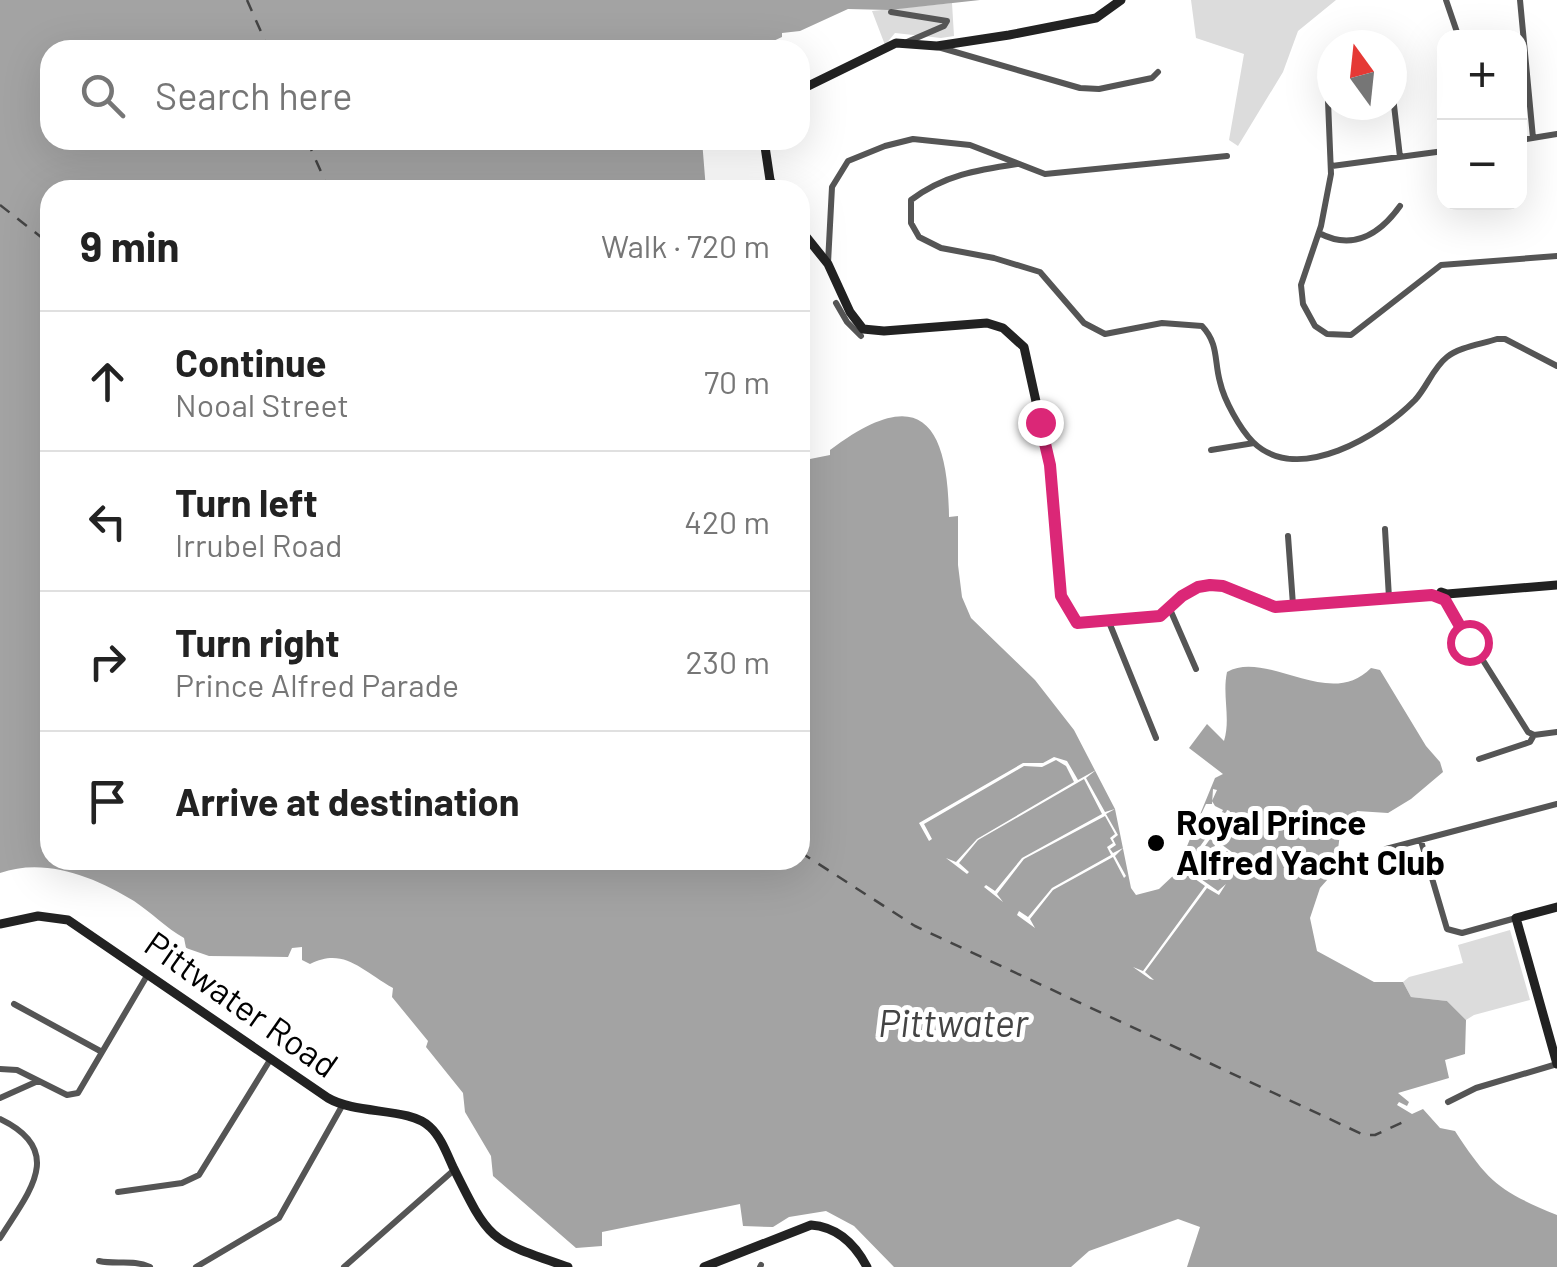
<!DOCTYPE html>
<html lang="en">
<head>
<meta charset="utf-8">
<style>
  :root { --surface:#fff; --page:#f6f6f6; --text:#222; --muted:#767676; --line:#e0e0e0 }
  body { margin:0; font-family:Barlow,sans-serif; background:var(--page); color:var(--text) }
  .controls { position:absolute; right:30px; top:30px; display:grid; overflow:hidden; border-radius:20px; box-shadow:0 10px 40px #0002 }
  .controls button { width:90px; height:90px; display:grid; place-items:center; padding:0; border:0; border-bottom:2px solid var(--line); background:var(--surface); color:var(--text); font:50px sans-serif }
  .compass { position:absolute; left:1317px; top:30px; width:90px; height:90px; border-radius:50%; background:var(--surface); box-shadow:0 10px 40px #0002; rotate:345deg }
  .stop { position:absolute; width:30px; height:30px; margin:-22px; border:8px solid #db2777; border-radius:50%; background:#fff }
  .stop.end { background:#db2777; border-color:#fff; box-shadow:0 2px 10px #0008 }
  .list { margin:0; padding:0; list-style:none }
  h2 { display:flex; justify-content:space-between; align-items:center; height:130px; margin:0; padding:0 40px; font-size:42px }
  h2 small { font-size:32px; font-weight:400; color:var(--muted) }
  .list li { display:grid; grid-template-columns:65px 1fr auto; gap:30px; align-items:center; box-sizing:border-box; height:140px; padding:0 40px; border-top:2px solid var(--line) }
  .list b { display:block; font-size:38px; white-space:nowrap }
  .list p { margin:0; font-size:32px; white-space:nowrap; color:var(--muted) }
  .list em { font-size:32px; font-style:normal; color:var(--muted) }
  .icon { flex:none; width:55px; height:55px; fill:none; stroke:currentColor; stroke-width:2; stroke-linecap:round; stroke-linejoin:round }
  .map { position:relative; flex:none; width:1557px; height:1267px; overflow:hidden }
  .search { position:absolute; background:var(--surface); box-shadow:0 10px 40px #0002; left:40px; top:40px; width:770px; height:110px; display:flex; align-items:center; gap:25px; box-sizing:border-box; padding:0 35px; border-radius:30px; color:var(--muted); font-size:38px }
  .panel { position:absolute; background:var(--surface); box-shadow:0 10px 40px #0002; left:40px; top:180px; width:770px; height:690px; border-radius:30px }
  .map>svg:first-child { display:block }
</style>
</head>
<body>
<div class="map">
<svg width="1557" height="1267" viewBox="0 0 1557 1267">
  <rect width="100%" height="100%" fill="#fff"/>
  <!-- green -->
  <path fill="#dcdcdc" d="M1191,0H1336L1298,31L1283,72L1238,146L1229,140L1244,54L1196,38Z
    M952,3L954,36L941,38L895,33L885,45L872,11Z
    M1510,930L1530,1000L1474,1015L1466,1020L1447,1001L1411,997L1403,982L1409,977L1463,963L1458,945Z"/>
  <!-- water -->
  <path fill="#a3a3a3" d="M0,0H980L889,10L848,9L800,31L782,33V37L754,50H50V140H702L706,190H50V860H800V461L830,455V450C916,385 948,417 949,517L958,516V565L962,597L971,618L1035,680L1074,730L1115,809L1131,888L1136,895L1159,889L1176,873L1215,778L1223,774L1189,748L1207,724L1224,741C1231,718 1222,696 1227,672C1267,649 1329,711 1371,668L1380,670L1426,746L1440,762L1443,772L1411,799L1388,813L1357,811L1341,827L1335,871L1320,888L1310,918L1317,951L1374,982H1403L1411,997L1447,1001L1466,1020L1465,1054L1445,1060L1449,1078L1398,1093L1409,1102L1407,1106L1399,1102L1397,1105L1412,1114L1423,1109L1440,1128L1455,1131C1489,1183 1499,1191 1557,1215V1267H1187L1200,1227L1178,1219L1089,1251L1071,1267H894L854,1226L826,1211L789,1217L773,1227L743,1226L740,1204L602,1232V1246L576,1248L493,1176L491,1156L465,1112L463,1093L426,1047L428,1041L392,997L393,988C361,970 344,947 310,964L302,960V947L292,948L288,957L209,956L186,948L184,938C166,928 152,913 134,901C95,877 45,857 0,873Z"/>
  <!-- pier -->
  <path fill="#fff" d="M1054,757L1067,761L1078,780L1096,770L1086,778L1105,812L1115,809L1106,814L1118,835L1113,839L1116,845L1110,849L1113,853L1123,848L1115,856L1126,876L1124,878L1113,857L1053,890L1030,919L1035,928L1017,915L1019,911L1028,917L1052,888L1111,855L1107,847L1113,843L1110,838L1115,834L1105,816L1024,859L997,894L1003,902L984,887L986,885L995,891L1022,858L1102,814L1084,779L978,840L959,863L969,872L967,874L946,858L956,862L977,839L1074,782L1066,766L1056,760L1042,767L1024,766L924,824L932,839L929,841L919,823L1023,763H1043Z
    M1213,789L1217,790L1212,801L1215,806L1223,810L1220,816L1224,818L1227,810L1230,811L1225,823L1212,818L1210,822L1201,819L1222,833L1202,824L1200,828L1220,837L1218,842L1243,860L1235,870L1240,860L1234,857L1228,862L1232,856L1227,851L1220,858L1224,850L1219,845L1212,852L1216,843L1210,839L1188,870L1218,891L1226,884L1219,895L1207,888L1145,972L1154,980L1150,979L1133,967L1143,971L1205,886L1184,871L1194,856L1185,852H1196L1206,838L1193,831L1206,804H1212Z"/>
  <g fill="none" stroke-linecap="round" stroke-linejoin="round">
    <!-- ferry -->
    <path stroke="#444" stroke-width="2.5" stroke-dasharray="12 10" stroke-linecap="butt" d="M247,0L269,50
      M307,140L329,190
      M0,205L50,244
      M800,852L915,926L1364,1135H1375L1410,1119"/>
    <!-- street -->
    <path stroke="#555" stroke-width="6" d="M1446,0L1459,38
      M1520,0L1533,138
      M891,12L947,21L944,26L907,42
      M938,47L1080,88L1099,89L1152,78L1158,72
      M1332,71L1328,101L1331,174L1321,226L1301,285L1303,304L1315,326L1327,334L1351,335L1441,265L1557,256
      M1392,88L1400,157
      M1520,140L1557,134
      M1017,164C977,170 944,175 911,200V223L919,237L941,248L994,258L1040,272L1084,323L1105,334L1162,323L1202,326C1219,344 1214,361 1220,382C1224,400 1240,429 1253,442C1298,486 1381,435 1415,400C1427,387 1433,368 1447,357C1459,347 1482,344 1497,339H1505L1557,366
      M1332,166L1444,151
      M1319,233C1353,251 1380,234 1400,206
      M828,263L832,187L848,161L885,146L913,139L970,145L1045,174L1227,156
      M836,303L847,322L861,336
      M1211,450L1254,443
      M1385,529L1389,598
      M1288,536L1293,605
      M1445,600L1528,732L1534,735
      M1169,607L1196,669
      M1109,622L1156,738
      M1479,759L1530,742L1534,735L1557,732
      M1421,841L1447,929L1462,933L1516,918
      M1386,849L1557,804
      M14,1004L102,1052
      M0,1069L17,1070L67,1095L78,1093L148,974
      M0,1098L38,1081
      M1448,1102L1476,1088L1557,1064
      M0,1119C67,1151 28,1193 0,1238
      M118,1192L182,1183L199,1175L270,1060
      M99,1261C117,1265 133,1259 150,1267
      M196,1267L279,1218L342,1106
      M344,1267L454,1170
      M760,1267L761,1265"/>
    <!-- secondary -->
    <path stroke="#222" stroke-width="9" d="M800,90L896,43L937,46L1009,35L1096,18L1121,0
      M764,140L770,180L776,190
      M800,229L828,264L850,312L863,329L884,331L987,323L1003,328L1024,347L1050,465L1061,597L1077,623L1160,616L1182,596L1198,587L1210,585L1223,586L1275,607L1439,595
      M1441,592L1447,594L1446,600L1439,598Z
      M1447,594L1557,585
      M1557,907L1516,918L1557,1064
      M0,924L38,916L68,920L328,1098C357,1115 409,1107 430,1127C441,1137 447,1154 453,1167C490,1242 489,1240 568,1267
      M704,1267L811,1225C838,1227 855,1244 867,1267"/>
  </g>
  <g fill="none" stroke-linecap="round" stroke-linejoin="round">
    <!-- route -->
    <path stroke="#db2777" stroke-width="12" d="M1040,422L1050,465L1061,596L1077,623L1160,616L1182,596L1198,587L1210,585L1223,586L1275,607L1432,595L1445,600L1469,642"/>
  </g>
  <!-- markers -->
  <circle fill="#000" stroke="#fff" stroke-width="4" cx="1156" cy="843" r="10"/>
  <g text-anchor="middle" stroke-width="10" stroke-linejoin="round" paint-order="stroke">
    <!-- poi labels -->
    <g font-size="35" font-weight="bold" fill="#000" stroke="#fff" text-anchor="start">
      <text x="1176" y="835">Royal Prince<tspan x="1176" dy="40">Alfred Yacht Club</tspan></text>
    </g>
    <!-- street labels -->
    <g font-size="35" fill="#000" stroke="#fff">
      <text transform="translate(241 1005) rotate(35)" y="12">Pittwater Road</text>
    </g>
    <!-- water labels -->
    <g font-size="38" font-style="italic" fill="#444" stroke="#fff">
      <text x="953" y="1037">Pittwater</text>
    </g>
  </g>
</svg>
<div class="controls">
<button>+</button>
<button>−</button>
</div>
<svg class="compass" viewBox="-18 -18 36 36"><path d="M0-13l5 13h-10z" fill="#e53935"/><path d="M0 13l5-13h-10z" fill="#767676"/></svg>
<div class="stop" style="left:1469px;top:642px"></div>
<div class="stop end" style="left:1040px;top:422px"></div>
<div class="search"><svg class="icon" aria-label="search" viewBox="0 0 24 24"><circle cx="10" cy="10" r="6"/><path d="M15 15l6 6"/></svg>Search here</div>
<section class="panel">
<h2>9 min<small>Walk · 720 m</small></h2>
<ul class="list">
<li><svg class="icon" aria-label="ahead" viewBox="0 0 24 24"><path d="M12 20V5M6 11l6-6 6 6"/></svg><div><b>Continue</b><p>Nooal Street</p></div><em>70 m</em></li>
<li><svg class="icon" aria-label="left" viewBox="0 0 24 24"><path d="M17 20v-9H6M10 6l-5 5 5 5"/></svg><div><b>Turn left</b><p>Irrubel Road</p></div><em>420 m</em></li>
<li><svg class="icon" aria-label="right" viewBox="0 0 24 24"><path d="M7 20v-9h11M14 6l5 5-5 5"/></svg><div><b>Turn right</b><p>Prince Alfred Parade</p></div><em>230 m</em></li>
<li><svg class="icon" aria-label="arrive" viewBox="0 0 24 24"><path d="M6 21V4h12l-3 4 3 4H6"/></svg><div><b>Arrive at destination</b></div></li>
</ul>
</section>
</div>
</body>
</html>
